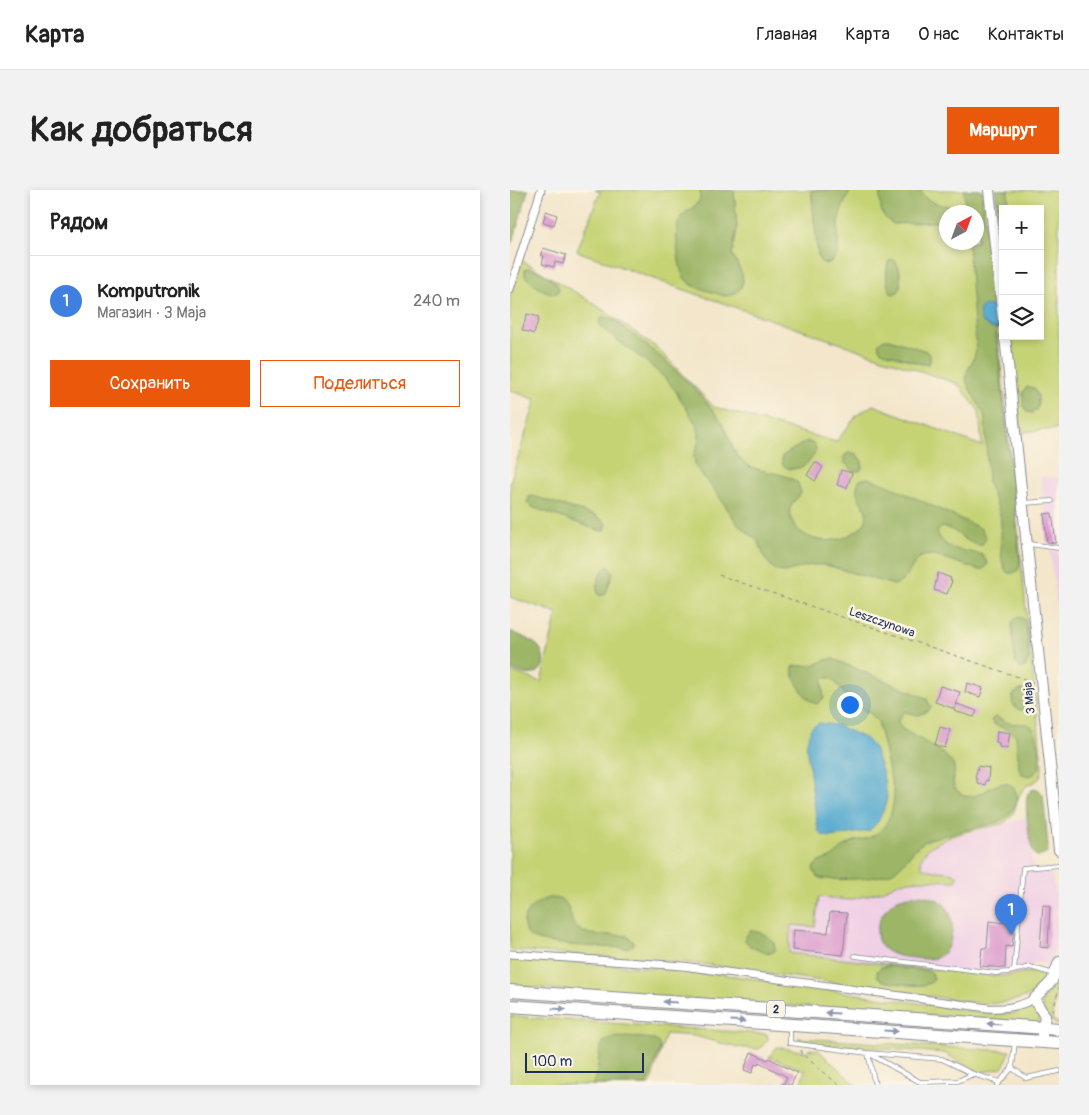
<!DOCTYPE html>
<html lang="ru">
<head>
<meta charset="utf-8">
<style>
  :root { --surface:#fff; --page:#f2f2f2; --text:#222; --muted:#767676; --line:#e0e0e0; --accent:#ea580c }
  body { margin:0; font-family:Pangolin,sans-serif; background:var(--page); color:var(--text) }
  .controls { position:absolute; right:15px; top:15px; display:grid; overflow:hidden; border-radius:0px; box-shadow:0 2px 8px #0003 }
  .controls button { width:45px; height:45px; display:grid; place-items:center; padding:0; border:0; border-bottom:1px solid var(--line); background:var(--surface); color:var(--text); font:25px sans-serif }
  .compass { position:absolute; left:429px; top:15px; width:45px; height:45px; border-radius:50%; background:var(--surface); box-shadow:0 2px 8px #0003; rotate:41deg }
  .scale { position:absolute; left:15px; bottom:12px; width:119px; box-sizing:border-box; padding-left:5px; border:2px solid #1b2f5e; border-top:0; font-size:14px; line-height:18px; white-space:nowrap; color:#1b2f5e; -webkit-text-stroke:4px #fcf5e5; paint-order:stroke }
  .you { position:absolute; left:339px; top:514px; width:18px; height:18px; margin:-12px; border:4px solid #fff; border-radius:50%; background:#1a73e8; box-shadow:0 0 0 8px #1a73e833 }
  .badge { display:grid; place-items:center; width:32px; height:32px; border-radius:50%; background:var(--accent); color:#fff; font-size:16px; font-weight:700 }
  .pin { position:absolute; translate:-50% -41px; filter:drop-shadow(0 1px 2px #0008) }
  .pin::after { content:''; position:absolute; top:26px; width:18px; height:15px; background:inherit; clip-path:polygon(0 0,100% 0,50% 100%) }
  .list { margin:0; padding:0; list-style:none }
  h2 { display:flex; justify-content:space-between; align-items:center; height:65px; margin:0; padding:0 20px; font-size:21px }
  h2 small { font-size:16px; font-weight:400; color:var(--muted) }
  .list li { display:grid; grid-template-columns:32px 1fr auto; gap:15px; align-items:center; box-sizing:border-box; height:90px; padding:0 20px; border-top:1px solid var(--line) }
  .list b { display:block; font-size:19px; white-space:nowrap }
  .list p { margin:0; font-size:16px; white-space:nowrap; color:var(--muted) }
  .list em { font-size:16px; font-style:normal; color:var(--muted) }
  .actions { display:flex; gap:10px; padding:15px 20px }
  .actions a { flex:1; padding:11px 0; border:1px solid var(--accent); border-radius:0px; text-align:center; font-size:18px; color:var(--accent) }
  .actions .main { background:var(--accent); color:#fff }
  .icon { flex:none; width:28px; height:28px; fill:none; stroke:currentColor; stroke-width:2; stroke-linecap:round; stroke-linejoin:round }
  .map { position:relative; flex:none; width:549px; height:895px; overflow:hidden; border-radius:0px }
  header { display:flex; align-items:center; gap:30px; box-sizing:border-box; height:70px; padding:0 25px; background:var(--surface); border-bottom:1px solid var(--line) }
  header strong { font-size:24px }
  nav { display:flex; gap:28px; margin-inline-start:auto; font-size:18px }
  .intro { display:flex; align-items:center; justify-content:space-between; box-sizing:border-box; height:120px; padding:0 30px }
  h1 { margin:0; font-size:35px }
  .button { padding:12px 22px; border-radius:0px; background:var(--accent); color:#fff; font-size:18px; font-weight:700 }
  main { display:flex; gap:30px; padding:0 30px }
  aside { flex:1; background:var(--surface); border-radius:0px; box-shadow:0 2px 8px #0003 }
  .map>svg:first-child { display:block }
</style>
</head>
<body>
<header>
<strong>Карта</strong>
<nav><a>Главная</a><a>Карта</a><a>О нас</a><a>Контакты</a></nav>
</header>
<div class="intro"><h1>Как добраться</h1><a class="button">Маршрут</a></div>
<main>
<aside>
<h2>Рядом<small></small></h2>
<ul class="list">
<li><span class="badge" style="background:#3f7fe0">1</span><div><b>Komputronik</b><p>Магазин · 3 Maja</p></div><em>240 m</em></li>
</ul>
<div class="actions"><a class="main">Сохранить</a><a>Поделиться</a></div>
</aside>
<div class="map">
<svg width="549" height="895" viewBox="0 0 549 895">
  <rect width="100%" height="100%" fill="#fcf5e5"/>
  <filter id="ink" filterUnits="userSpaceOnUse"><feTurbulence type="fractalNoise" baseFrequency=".02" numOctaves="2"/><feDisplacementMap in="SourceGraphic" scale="10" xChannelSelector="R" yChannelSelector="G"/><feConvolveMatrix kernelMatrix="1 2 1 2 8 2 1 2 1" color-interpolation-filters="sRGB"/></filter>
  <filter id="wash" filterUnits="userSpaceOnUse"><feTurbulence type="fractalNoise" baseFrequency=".0096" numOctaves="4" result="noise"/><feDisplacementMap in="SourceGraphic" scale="20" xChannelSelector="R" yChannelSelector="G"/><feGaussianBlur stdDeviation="1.12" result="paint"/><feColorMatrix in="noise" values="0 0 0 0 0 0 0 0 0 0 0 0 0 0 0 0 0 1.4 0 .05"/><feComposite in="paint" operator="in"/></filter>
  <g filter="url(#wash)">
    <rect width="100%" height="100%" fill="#f3e6cb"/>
    <!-- built -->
    <path fill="#f0d0e5" d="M531,287H549V356L540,355Z
      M540,361L549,362V438Z
      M519,627L523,682H541L546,705V752L541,775L523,772L522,792L263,773L310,683Z"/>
    <!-- green -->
    <path fill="#c6d375" stroke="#70816a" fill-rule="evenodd" d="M85,0H190L191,9L182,18L180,94L215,106L220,105L227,102L229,78L222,64L227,39L224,0H473L532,574C533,597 521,588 512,601C503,614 509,624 492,634C474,638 403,649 412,677C423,684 439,678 448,686L446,691L410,690L391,692L370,702L339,710L309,707L305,737L281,735L279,763L482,786C503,787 513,779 534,784C543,808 490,813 476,814L191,774L0,760V481L31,492L47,423L0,407V293L26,210L0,200V107L11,70L80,111L146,157L204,217L326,252L347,225L363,215L472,256L469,221L448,194L169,98L67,61L90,2ZM437,22H467V52H437Z
      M485,0H549V239L511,242L501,146H530V19H493V67Z
      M0,768L172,780L211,784L476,823L500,824L521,817H525L530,827L528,833L0,796Z
      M548,789L542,826L543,830L549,834H545C519,810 538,809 548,789Z
      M0,826L257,844L258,850L249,859L225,857L185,846L156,844L140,895H0Z
      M288,848L500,861L497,869L492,878L469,883L434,863L295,853Z
      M267,857L297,862L299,859L308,860L346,895H290L295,880L259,867Z"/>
    <!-- forest -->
    <path fill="#9cb566" stroke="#5c7262" d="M0,0H18L4,48L0,55Z
      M190,0H224L227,39L222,64L232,84L233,91L231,97L227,102L220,105L215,106C174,93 171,97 167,53C166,44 166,34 172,26C180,17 193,16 190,0Z
      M301,0H341C336,9 331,19 329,29C325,44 336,70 315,74L310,71L308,66Z
      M370,0H410C420,20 439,10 445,22H437L436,31L384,34C369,27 370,15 370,0Z
      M454,0H471L510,370C510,379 508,384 498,383C488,374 492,347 491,334C491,318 482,307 478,293L475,227C471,216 456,197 456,188C456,179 465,171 466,158L458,53L467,52V22H456Z
      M486,0H498L499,19H493V53Z
      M383,69C391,75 392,92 389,101L384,104L381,103C376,96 375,79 379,71Z
      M18,78C27,79 47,90 49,99L47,103C37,105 20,94 15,85V80Z
      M92,127C101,126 109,134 115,139C151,165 185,195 211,231C218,242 222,260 229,268C243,285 271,279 288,293L291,303C288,308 282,312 280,318C279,323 281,329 283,333C298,357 335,355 353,335C367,320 337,307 350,290L358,288L375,294L470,338L476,347L472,355C456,356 448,338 432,337L427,342C435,363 455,359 472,365L478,373L474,379L469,380L425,365C397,363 406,388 384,395L316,375H301L274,382L267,381L261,376L255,369L248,351L227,333L208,305L185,276L184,264L189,251V243L186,234L165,200L154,187L138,173L94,140L89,132Z
      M374,149H379L416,161L420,165V172L418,174H411L374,162L370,160L368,154Z
      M517,197L524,198L528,206V217L523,223L517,222L513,215V202Z
      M297,251L304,254L306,258C305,272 283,287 272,274V266Z
      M340,262L346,264L352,271V278L350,281H343L334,272V266Z
      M23,306L86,326L96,333V339L91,341L24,318L17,313L19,307Z
      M97,377L100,378L103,383L96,403L90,406C83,399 89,381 97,377Z
      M507,427L514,429L516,434L519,469L515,477L511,479L505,473L502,438V432Z
      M0,441C9,445 20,449 28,456C36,465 36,481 23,484C16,486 7,481 0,479Z
      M323,469L416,508L421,517L418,521L409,525L394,522L388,530L389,534L392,539C405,547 440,563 444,577C446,587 438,592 449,602C452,606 458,607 463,606C476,604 496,581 506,602C509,608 506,615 502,620C499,626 494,629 488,632L420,649C401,657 399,671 383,682C374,689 316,692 307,687L303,679C307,670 314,671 322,667C328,663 333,656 340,653C345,650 350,650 355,649C376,643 384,623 384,603L368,532L360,523L344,516L322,488H314L312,492L314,508L307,514C297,513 280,486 283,477C290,474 296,477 303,475C311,473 315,469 323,469Z
      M502 510a10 10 0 1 1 20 0a10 10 0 1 1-20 0Z
      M485,527C490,528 494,532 499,533C507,535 515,531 522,537C527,542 533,572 529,578C527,582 524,584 520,586L512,584L509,578L506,546L502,542L484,534L481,530Z
      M528,599L533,605L538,656L537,662L529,667L525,665C519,658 515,616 517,606C518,602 519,603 521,600Z
      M410,705C421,707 431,709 437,718C446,732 443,760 428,767C421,770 413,769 405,768C396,767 387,767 379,762C356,750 370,719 388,709C395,706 403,705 410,705Z
      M38,708C69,707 53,731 70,740C83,748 102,743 117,746L124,752L123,755L116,758C96,757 35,756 21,747C15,743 13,737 14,730C16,718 28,712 38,708Z
      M240,741C251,741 267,748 265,761L258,764L241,757L235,750V747Z
      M377,776L418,781L422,783L424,789C417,801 389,793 377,792L371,790L367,786V781L371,777Z
      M103,847C112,848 139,846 146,851C150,853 149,854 150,858L137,895H82C94,881 81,851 103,847Z"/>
    <!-- water -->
    <path fill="#52a9cf" stroke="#366c96" d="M476,115L493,121V139L481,138L472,132C469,125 467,118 476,115Z
      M309,533L326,535L355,548L360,553L364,558L373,584L377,606L376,614L368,632L359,641L320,647L312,645L308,641L296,555L301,538Z"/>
    <g id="blocks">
      <!-- building -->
      <path fill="#d995cc" d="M36,21L47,25L44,35L33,32Z
        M33,58L56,65L53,74L45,72L44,77L32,74L34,66L31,65Z
        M17,124L29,127L24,144L12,140Z
        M305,272L313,277L305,291L297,285Z
        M331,280L342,283L337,298L327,295Z
        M542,323L546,353L537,352L534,324Z
        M428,383L441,388L440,390L442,391L437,404L424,400Z
        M457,493L473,498L470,507L455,502Z
        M430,496L450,502L445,518L447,514L467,521L464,527L444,521L445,519L425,512Z
        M430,537L440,540L435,558L425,555Z
        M487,541L500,543L497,558L489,557V553L486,552Z
        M468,576L479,578L478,591L476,590L475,595L467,593V589L465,588Z
        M533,715L540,716L538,758L530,757Z
        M320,722L337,723L333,765L282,760L284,740L318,743Z
        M479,731L504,734L502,757L496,756L495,778L470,776L472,758H477Z
        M241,862L258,870L259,868L287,883L281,895H273L277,887L249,872L248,875L245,874L242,883L234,880Z"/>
    </g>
  </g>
  <g filter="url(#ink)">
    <use href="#blocks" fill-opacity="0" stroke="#878a94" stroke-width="1"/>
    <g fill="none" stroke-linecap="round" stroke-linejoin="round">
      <!-- lane casing -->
      <g stroke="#878a94" stroke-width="5.5">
        <path id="lane" d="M514,313L542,311
          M519,354L549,358
          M345,766L486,783L499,782L520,777L544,784
          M504,781L513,678L549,675
          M280,837V853L358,863L432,869L463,884L489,892
          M502,878L516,888L549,881
          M365,895L358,863L410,892L448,891L463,884
          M487,895L502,878L505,851"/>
      </g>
      <!-- street casing -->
      <g stroke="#878a94" stroke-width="9">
        <path id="street" d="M0,99L31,0
          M0,764L173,776L478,818C495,819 508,817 524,809"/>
      </g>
      <!-- secondary casing -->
      <g stroke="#878a94" stroke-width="12">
        <path id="secondary" d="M479,0L493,128
          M495,146L549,660
          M531,851L535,826L524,809L542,791L549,772"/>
      </g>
      <!-- highway casing -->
      <g stroke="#878a94" stroke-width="14">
        <path id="highway" d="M0,801L549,839
          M0,816L549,853"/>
      </g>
      <!-- path -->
      <path stroke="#878a94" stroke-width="1" stroke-dasharray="4 4" stroke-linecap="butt" d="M209,385L523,492
        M543,822L549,797
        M291,860V863L329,895"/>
      <!-- lane -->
      <use href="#lane" stroke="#fff" stroke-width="4"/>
      <!-- street -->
      <use href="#street" stroke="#fff" stroke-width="7"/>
      <!-- secondary -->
      <use href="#secondary" stroke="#fff" stroke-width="10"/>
      <!-- highway -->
      <use href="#highway" stroke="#fff" stroke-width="12"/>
    </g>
    <!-- one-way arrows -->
    <defs><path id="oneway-solid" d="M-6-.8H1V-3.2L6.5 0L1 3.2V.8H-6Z" transform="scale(1.25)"/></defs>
    <g fill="#8d97ae">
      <use href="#oneway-solid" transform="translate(160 812) rotate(-176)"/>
      <use href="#oneway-solid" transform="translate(49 819) rotate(4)"/>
      <use href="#oneway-solid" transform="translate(322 823) rotate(-176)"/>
      <use href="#oneway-solid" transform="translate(228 831) rotate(4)"/>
      <use href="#oneway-solid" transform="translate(484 834) rotate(-176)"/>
      <use href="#oneway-solid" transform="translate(381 841) rotate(4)"/>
    </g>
  </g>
  <g text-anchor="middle" stroke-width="5" stroke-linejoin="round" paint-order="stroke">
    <!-- shield labels -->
    <rect fill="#fcf5e5" stroke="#5e6a86" stroke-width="1" x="257" y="810.5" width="18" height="17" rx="4"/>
    <g font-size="11" font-weight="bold" fill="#1b2f5e">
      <text x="266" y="823">2</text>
    </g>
    <!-- street labels -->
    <g font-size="12" fill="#1b2f5e" stroke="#fcf5e5">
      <text transform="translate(372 432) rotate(19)" y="4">Leszczynowa</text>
      <text transform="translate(519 508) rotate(-96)" y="4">3 Maja</text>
    </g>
  </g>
</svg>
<div class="controls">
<button>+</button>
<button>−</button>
<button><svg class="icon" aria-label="layers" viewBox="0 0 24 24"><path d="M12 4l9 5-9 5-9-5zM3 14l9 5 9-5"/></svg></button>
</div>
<svg class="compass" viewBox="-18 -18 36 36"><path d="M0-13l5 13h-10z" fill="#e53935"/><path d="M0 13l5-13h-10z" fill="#767676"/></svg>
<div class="scale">100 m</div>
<div class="you"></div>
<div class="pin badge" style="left:501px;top:745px;background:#3f7fe0">1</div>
</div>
</main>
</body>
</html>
